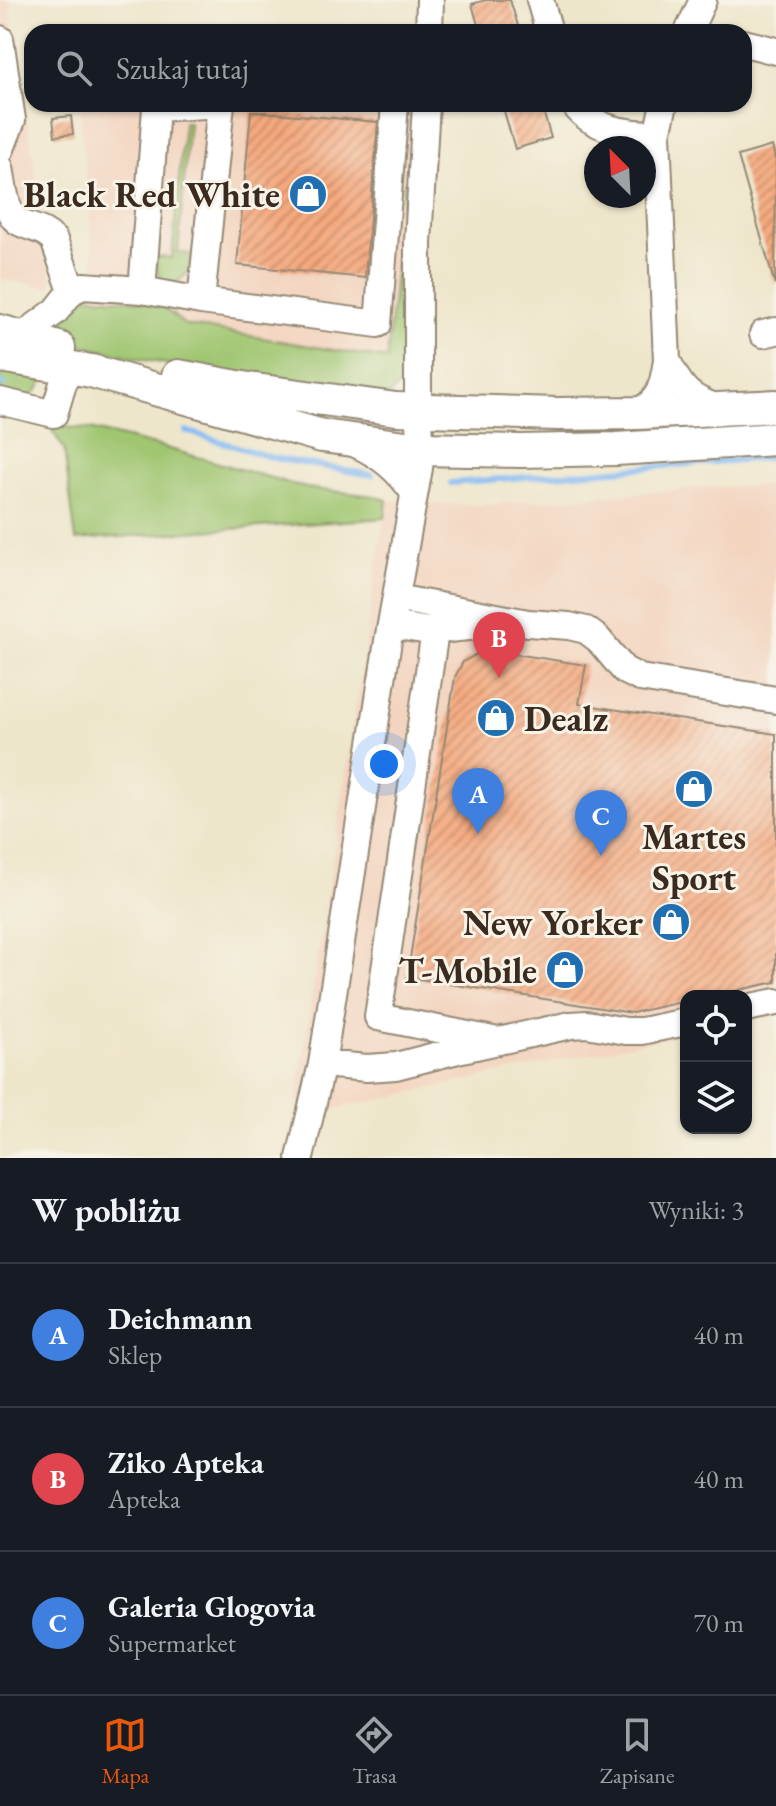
<!DOCTYPE html>
<html lang="pl">
<head>
<meta charset="utf-8">
<style>
  :root { --surface:#171b24; --page:#20242c; --text:#f1f3f6; --muted:#9ea1a6; --line:#363941; --accent:#ea580c }
  body { margin:0; font-family:"EB Garamond",serif; background:var(--page); color:var(--text) }
  .controls { position:absolute; right:24px; bottom:24px; display:grid; overflow:hidden; border-radius:16px; box-shadow:0 2px 6px #0004 }
  .controls button { width:72px; height:72px; display:grid; place-items:center; padding:0; border:0; border-bottom:2px solid var(--line); background:var(--surface); color:var(--text); font:40px sans-serif }
  .compass { position:absolute; left:584px; top:136px; width:72px; height:72px; border-radius:50%; background:var(--surface); box-shadow:0 2px 6px #0004; rotate:336deg }
  .you { position:absolute; left:384px; top:764px; width:28px; height:28px; margin:-20px; border:6px solid #fff; border-radius:50%; background:#1a73e8; box-shadow:0 0 0 12px #1a73e833 }
  .badge { display:grid; place-items:center; width:52px; height:52px; border-radius:50%; background:var(--accent); color:#fff; font-size:26px; font-weight:700 }
  .pin { position:absolute; translate:-50% -66px; filter:drop-shadow(0 2px 4px #0008) }
  .pin::after { content:''; position:absolute; top:42px; width:28px; height:24px; background:inherit; clip-path:polygon(0 0,100% 0,50% 100%) }
  .list { margin:0; padding:0; list-style:none }
  h2 { display:flex; justify-content:space-between; align-items:center; height:104px; margin:0; padding:0 32px; font-size:34px }
  h2 small { font-size:26px; font-weight:400; color:var(--muted) }
  .list li { display:grid; grid-template-columns:52px 1fr auto; gap:24px; align-items:center; box-sizing:border-box; height:144px; padding:0 32px; border-top:2px solid var(--line) }
  .list b { display:block; font-size:30px; white-space:nowrap }
  .list p { margin:0; font-size:26px; white-space:nowrap; color:var(--muted) }
  .list em { font-size:26px; font-style:normal; color:var(--muted) }
  .icon { flex:none; width:44px; height:44px; fill:none; stroke:currentColor; stroke-width:2; stroke-linecap:round; stroke-linejoin:round }
  .map { position:relative; flex:none; width:776px; height:1158px; overflow:hidden }
  .search { position:absolute; background:var(--surface); box-shadow:0 2px 6px #0004; left:24px; right:24px; top:24px; height:88px; display:flex; align-items:center; gap:20px; box-sizing:border-box; padding:0 28px; border-radius:24px; color:var(--muted); font-size:30px }
  .sheet { height:536px; background:var(--surface) }
  nav { display:flex; justify-content:space-around; align-items:center; box-sizing:border-box; height:112px; border-top:2px solid var(--line); background:var(--surface); font-size:22px; color:var(--muted) }
  nav a { display:grid; justify-items:center; gap:4px }
  nav .on { color:var(--accent) }
  .map>svg:first-child { display:block }
</style>
</head>
<body>
<div class="map">
<svg width="776" height="1158" viewBox="0 0 776 1158">
  <defs>
    <pattern id="building-hatch" width="6" height="6" patternUnits="userSpaceOnUse" patternTransform="scale(2)"><rect width="6" height="6" fill="#f5a97e"/><path d="M-1 1l2-2M0 6l6-6M5 7l2-2" fill="none" stroke="#c88a67"/></pattern>
  </defs>
  <rect width="100%" height="100%" fill="#f7f3e8"/>
  <filter id="ink" filterUnits="userSpaceOnUse"><feTurbulence type="fractalNoise" baseFrequency=".0125" numOctaves="2"/><feDisplacementMap in="SourceGraphic" scale="16" xChannelSelector="R" yChannelSelector="G"/><feConvolveMatrix kernelMatrix="1 2 1 2 8 2 1 2 1" color-interpolation-filters="sRGB"/></filter>
  <filter id="wash" filterUnits="userSpaceOnUse"><feTurbulence type="fractalNoise" baseFrequency=".006" numOctaves="4" result="noise"/><feDisplacementMap in="SourceGraphic" scale="32" xChannelSelector="R" yChannelSelector="G"/><feGaussianBlur stdDeviation="1.8" result="paint"/><feColorMatrix in="noise" values="0 0 0 0 0 0 0 0 0 0 0 0 0 0 0 0 0 1.4 0 .05"/><feComposite in="paint" operator="in"/></filter>
  <g filter="url(#wash)">
    <rect width="100%" height="100%" fill="#eee6cb"/>
    <!-- built -->
    <path fill="#f3d4bf" d="M0,0H9L53,288L0,279Z
      M103,104H413L388,359L99,309L79,106Z
      M776,485V1013L746,996H686V1033L335,1109L296,1102L387,500L421,504L481,505L705,488Z"/>
    <!-- grass -->
    <path fill="#a0c671" stroke="#6e7848" stroke-width="2" d="M184,122H189L178,252L192,255C191,287 152,297 157,257L172,258Z
      M404,182H411L406,362L402,383L388,396L290,387L129,357L44,336L78,302L89,296L158,303L185,325L387,359Z
      M0,370L43,380C34,403 20,396 0,392Z
      M49,426L90,429L159,446L306,488L374,496L387,500L385,518L76,540L64,449Z"/>
    <g fill="none" stroke-linecap="round" stroke-linejoin="round">
      <!-- stream -->
      <path stroke="#85baf3" stroke-width="6" d="M0,383L4,384
        M186,431L273,458L372,475
        M451,483L776,457"/>
    </g>
    <g id="blocks">
      <!-- building -->
      <path fill="url(#building-hatch)" d="M486,0H510L520,32H480L472,4Z
        M502,104H541L551,138L515,149Z
        M251,111L378,122L365,278L237,265Z
        M71,116L73,134L55,136L53,118Z
        M772,146L776,162L775,285L738,156Z
        M496,651L586,665L579,704L776,734V982L711,996H686V1001L632,1013L407,977L455,677L463,662L477,654Z"/>
    </g>
  </g>
  <g filter="url(#ink)">
    <use href="#blocks" fill-opacity="0" stroke="#948874" stroke-width="2"/>
    <g fill="none" stroke-linecap="round" stroke-linejoin="round">
      <!-- minor casing -->
      <g stroke="#948874" stroke-width="30">
        <path id="minor" d="M540,0L549,32
          M429,32L430,0
          M688,32L703,0
          M0,39L12,120L0,151
          M744,43L776,51
          M221,104L201,301L378,324L395,104
          M574,104C593,130 627,134 657,134
          M0,168C3,182 5,215 19,222C32,229 43,228 54,240L72,291
          M142,290L156,108L221,104
          M763,334L776,331
          M21,337L56,311L72,291L83,286L142,290L201,301
          M667,360C681,390 689,399 721,409
          M0,401L54,414L68,367
          M637,413C661,399 663,387 667,360L657,134L664,104
          M356,444C381,455 399,470 414,493
          M396,598L528,623L569,626L586,630L598,639L624,670L640,678L776,700
          M391,625L429,631L498,624
          M435,631L378,1017L498,1041
          M746,1008L776,1002
          M322,1064L367,1068L396,1066L462,1049L571,1025L587,1024L626,1031H642L686,1022
          M300,1158L322,1064L388,641L419,468L421,449L418,409V242L426,104"/>
      </g>
      <!-- major casing -->
      <g stroke="#948874" stroke-width="36">
        <path id="major" d="M0,331L59,348
          M0,356L91,371L322,436L421,449L520,451L616,449L776,439
          M178,376L248,389L396,409L558,414L637,413L776,406"/>
      </g>
      <!-- minor -->
      <use href="#minor" stroke="#fff" stroke-width="26"/>
      <!-- major -->
      <use href="#major" stroke="#fff" stroke-width="32"/>
    </g>
  </g>
  <!-- icons -->
  <defs>
    <g id="shop-disc" transform="scale(2)"><circle r="9.5" fill="#1f6fb2" stroke="#f7f3e8"/><path d="M-5-2.5h2.3a2.7 3.5 0 0 1 5.4 0H5L5.5 6h-11ZM-1.5-2.5h3a1.5 2.3 0 0 0-3 0Z" fill="#fff"/></g>
  </defs>
  <g fill-rule="evenodd">
    <use href="#shop-disc" x="308" y="194"/>
    <use href="#shop-disc" x="496" y="718"/>
    <use href="#shop-disc" x="694" y="789"/>
    <use href="#shop-disc" x="671" y="922"/>
    <use href="#shop-disc" x="565" y="970"/>
  </g>
  <g text-anchor="middle" stroke-width="6" stroke-linejoin="round" paint-order="stroke">
    <!-- poi labels -->
    <g font-size="36" font-weight="bold" fill="#3b2a1e" stroke="#f7f3e8" text-anchor="end">
      <text x="280" y="207">Black Red White</text>
      <text x="524" y="731" text-anchor="start">Dealz</text>
      <text x="694" y="849" text-anchor="middle">Martes<tspan x="694" dy="41">Sport</tspan></text>
      <text x="643" y="935">New Yorker</text>
      <text x="537" y="983">T-Mobile</text>
    </g>
  </g>
</svg>
<div class="controls">
<button><svg class="icon" aria-label="locate" viewBox="0 0 24 24"><circle cx="12" cy="12" r="6"/><path d="M12 2v4M12 18v4M2 12h4M18 12h4"/></svg></button>
<button><svg class="icon" aria-label="layers" viewBox="0 0 24 24"><path d="M12 4l9 5-9 5-9-5zM3 14l9 5 9-5"/></svg></button>
</div>
<svg class="compass" viewBox="-18 -18 36 36"><path d="M0-13l5 13h-10z" fill="#e53935"/><path d="M0 13l5-13h-10z" fill="#9ea1a6"/></svg>
<div class="you"></div>
<div class="pin badge" style="left:478px;top:834px;background:#3f7fe0">A</div>
<div class="pin badge" style="left:499px;top:678px;background:#e0444e">B</div>
<div class="pin badge" style="left:601px;top:856px;background:#3f7fe0">C</div>
<div class="search"><svg class="icon" aria-label="search" viewBox="0 0 24 24"><circle cx="10" cy="10" r="6"/><path d="M15 15l6 6"/></svg>Szukaj tutaj</div>
</div>
<section class="sheet">
<h2>W pobliżu<small>Wyniki: 3</small></h2>
<ul class="list">
<li><span class="badge" style="background:#3f7fe0">A</span><div><b>Deichmann</b><p>Sklep</p></div><em>40 m</em></li>
<li><span class="badge" style="background:#e0444e">B</span><div><b>Ziko Apteka</b><p>Apteka</p></div><em>40 m</em></li>
<li><span class="badge" style="background:#3f7fe0">C</span><div><b>Galeria Glogovia</b><p>Supermarket</p></div><em>70 m</em></li>
</ul>
</section>
<nav>
<a class="on"><svg class="icon" aria-label="map" viewBox="0 0 24 24"><path d="M3 6l6-2 6 2 6-2v14l-6 2-6-2-6 2zM9 4v14M15 6v14"/></svg>Mapa</a>
<a><svg class="icon" aria-label="directions" viewBox="0 0 24 24"><path d="M12 3l9 9-9 9-9-9zM9 14v-3h6M13 9l2 2-2 2"/></svg>Trasa</a>
<a><svg class="icon" aria-label="saved" viewBox="0 0 24 24"><path d="M7 4h10v16l-5-4-5 4z"/></svg>Zapisane</a>
</nav>
</body>
</html>
